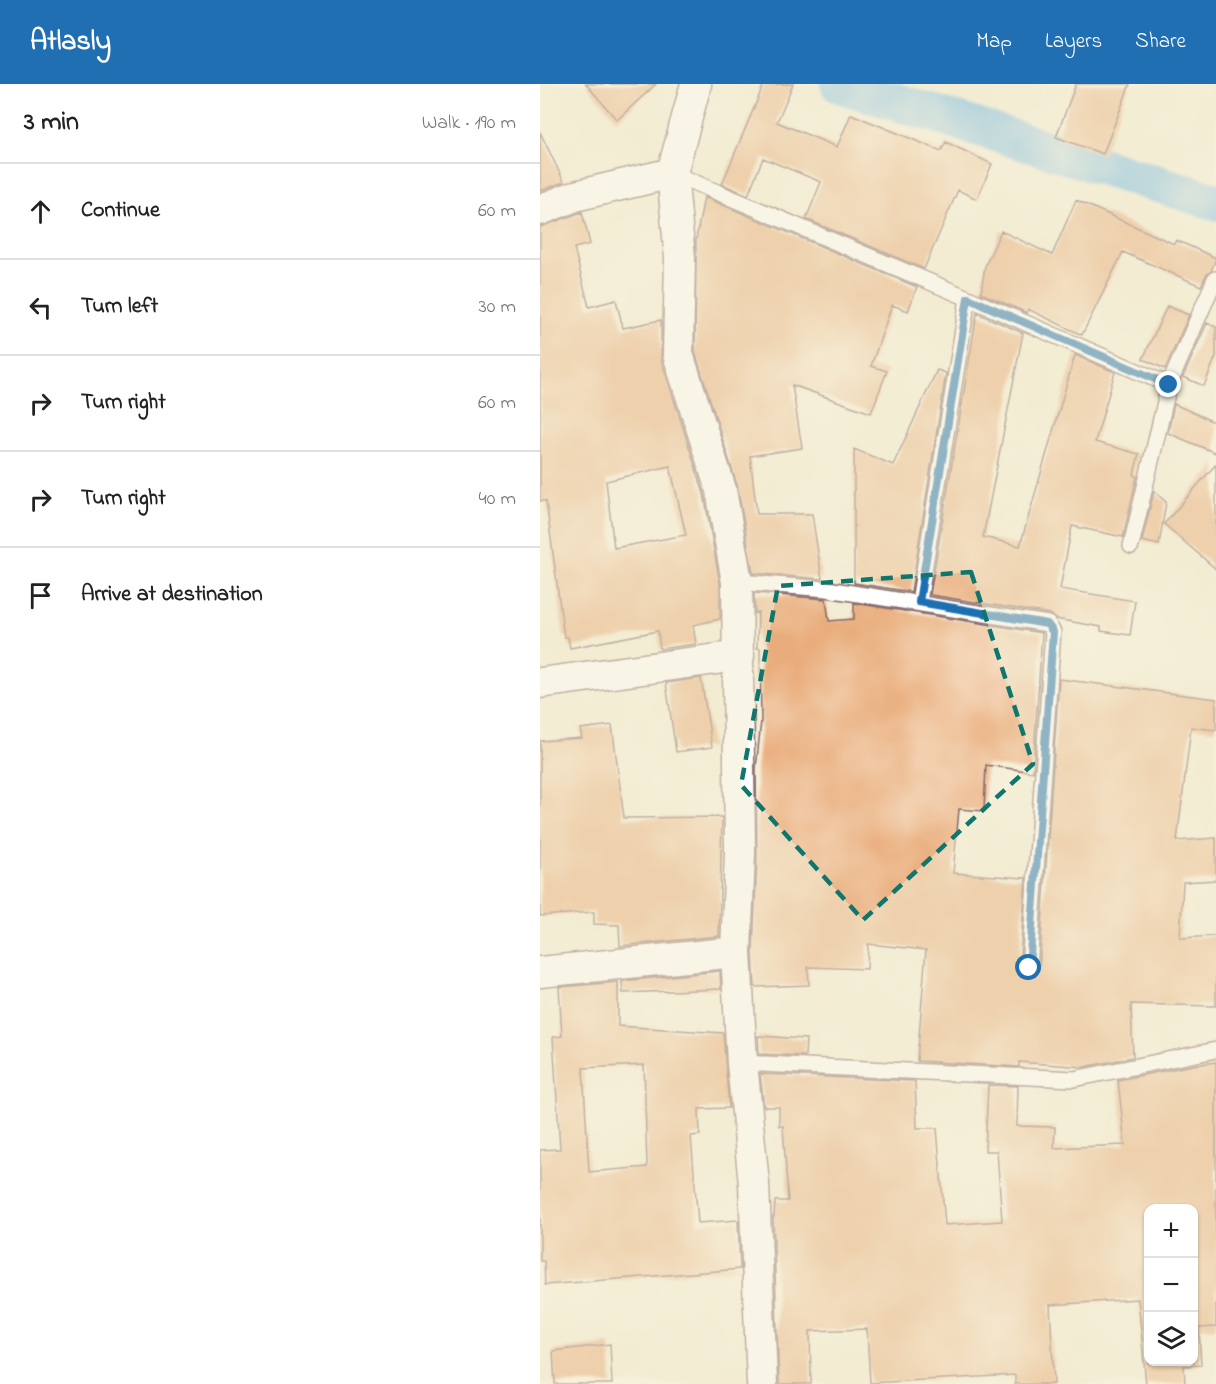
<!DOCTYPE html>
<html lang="en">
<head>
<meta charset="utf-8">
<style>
  :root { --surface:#fff; --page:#f2f2f2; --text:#222; --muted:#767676; --line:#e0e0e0; --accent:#1f6fb2 }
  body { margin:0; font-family:"Indie Flower",sans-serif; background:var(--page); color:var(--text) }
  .controls { position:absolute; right:18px; bottom:18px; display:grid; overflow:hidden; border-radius:12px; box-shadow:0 2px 4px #0004 }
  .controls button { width:54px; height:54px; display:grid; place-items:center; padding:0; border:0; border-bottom:2px solid var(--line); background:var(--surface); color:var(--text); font:30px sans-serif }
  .stop { position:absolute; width:18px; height:18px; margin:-14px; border:4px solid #1f6fb2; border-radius:50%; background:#fff }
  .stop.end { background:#1f6fb2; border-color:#fff; box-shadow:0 2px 6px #0008 }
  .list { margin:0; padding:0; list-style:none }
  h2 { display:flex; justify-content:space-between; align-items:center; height:78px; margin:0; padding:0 24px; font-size:26px }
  h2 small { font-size:20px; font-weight:400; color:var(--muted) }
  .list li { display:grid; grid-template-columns:39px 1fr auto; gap:18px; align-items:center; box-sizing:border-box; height:96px; padding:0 24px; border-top:2px solid var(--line) }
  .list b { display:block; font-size:22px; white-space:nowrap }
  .list em { font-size:20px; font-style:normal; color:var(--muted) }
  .icon { flex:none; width:33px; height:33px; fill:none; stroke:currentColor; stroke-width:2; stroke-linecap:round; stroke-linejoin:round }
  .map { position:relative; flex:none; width:676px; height:1300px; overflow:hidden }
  header { display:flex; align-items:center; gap:36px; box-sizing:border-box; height:84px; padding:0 30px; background:var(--accent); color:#fff }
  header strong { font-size:28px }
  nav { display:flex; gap:33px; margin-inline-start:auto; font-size:21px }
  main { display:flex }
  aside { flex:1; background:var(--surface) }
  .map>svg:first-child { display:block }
</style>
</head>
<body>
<header>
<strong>Atlasly</strong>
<nav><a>Map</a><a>Layers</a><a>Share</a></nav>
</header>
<main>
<aside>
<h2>3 min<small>Walk · 190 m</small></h2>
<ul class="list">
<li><svg class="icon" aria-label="ahead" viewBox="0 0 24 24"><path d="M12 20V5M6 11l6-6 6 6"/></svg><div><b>Continue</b></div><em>60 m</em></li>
<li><svg class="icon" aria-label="left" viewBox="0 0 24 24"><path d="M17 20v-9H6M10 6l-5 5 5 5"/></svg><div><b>Turn left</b></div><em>30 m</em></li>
<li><svg class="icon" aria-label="right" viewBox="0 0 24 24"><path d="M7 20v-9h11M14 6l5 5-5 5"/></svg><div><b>Turn right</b></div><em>60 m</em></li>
<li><svg class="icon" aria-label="right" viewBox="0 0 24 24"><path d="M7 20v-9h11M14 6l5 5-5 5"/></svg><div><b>Turn right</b></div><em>40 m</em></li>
<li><svg class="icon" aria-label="arrive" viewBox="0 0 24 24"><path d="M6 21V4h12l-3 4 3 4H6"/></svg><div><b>Arrive at destination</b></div></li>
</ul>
</aside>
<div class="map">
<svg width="676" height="1300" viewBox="0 0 676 1300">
  <rect width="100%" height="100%" fill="#fcf5e5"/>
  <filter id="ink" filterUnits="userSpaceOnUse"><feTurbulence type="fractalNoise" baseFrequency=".0167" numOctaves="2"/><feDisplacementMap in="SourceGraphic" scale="12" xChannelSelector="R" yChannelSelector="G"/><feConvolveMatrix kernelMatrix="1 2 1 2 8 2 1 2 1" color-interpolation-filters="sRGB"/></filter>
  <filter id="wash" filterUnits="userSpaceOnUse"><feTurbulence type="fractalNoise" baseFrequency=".008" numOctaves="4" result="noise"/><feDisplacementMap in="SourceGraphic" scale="24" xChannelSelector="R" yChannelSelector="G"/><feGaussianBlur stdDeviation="1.35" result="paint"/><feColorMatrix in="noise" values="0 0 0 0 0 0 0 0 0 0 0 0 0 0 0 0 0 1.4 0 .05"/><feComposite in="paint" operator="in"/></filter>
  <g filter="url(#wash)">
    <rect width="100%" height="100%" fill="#f3ecd3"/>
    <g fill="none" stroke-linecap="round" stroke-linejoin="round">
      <!-- canal -->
      <path stroke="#6eb7e6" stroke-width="38" d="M299,0L676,118"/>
    </g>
    <g id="blocks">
      <!-- building -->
      <path fill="#e9ad7d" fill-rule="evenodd" d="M46,0H116L77,36Z
        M224,0H253L237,38L297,63L311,30L401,67L406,58L452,80L437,115L418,106L384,185L266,135L281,98L223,74L208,111L182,100Z
        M536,0H590L563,70L516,53Z
        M0,48L24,98L0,107Z
        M164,113L377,203L368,227L352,221L331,282L347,287L331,329L252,301L262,364L210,372L217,430H272L282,495L213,489L197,401L155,268L156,156Z
        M536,116L634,160L636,156L676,174L671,187L666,191L661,202L583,168L542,251L488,225L487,229L441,209L445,182L461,147L512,171Z
        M42,128L50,160L34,164L49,223L76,216L83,244L121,236V275L164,410L180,500V535L153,541L156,560L120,565L118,547L30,564L28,553H24L6,417H0V143ZM130,382L146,451L74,464L66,397Z
        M627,222L649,231L625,285L603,275Z
        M437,229L483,249L443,453L480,462L535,271L575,288L555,358L599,370L594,390L597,393L583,453L532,442L520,505L595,517L590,551L561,547V543L516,535L510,530L390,511Z
        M667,239L676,243V272L664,302L643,293Z
        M397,286L406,289L371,508L314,499V365L353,381Z
        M634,320L676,339V369L628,349Z
        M676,380V485L624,440Z
        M614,407L626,418L619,461L602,457Z
        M214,509L286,515L289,537L314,535V519L502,549L493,688L446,681L444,727L419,725L413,789L486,794L479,883L481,889L488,894L494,892L499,885L519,595L676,615V646L651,643L637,757L676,754V796L643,798L640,854L676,852V922L591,920L593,973L544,983L479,978V983L377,977L386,866L328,860L327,885L268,883L269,901L215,903L213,868L217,770L216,685L221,637L220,564H217L218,528L215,529Z
        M161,594L172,663L136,668L126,599Z
        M72,641L84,734L182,733L179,852L80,862L79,841L54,840V828L0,832V657L42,654L40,645Z
        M180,887L181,905L83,909L82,897Z
        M78,898V942L183,949L189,1024L159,1025L160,1051L151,1052L158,1139L198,1136L200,1185L5,1201L4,1177H0V1066L20,1065L13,953L22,952L19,903ZM104,981L107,1083L49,1088L43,984Z
        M218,952L266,955L265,972L219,970Z
        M676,978V1243L659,1244L661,1281L644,1282L645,1300H606L598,1215L510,1221L514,1300H475V1291L330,1299L327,1245L270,1247L271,1300H239L233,1133H234L235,1117H248L243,1042H239V1023H224L220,990L375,997L377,1044H397L405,1141L462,1137L457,1067H445L448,1001L478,1002L477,1042L515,1043L514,1064L585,1061L578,996L653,981ZM609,1125H654V1278H609Z
        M70,1260L72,1300H15L13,1267Z"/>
    </g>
  </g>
  <g filter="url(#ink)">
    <use href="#blocks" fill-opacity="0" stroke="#856766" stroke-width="1.5"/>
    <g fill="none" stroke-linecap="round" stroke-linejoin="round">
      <!-- lane casing -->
      <g stroke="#856766" stroke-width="18">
        <path id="lane" d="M132,89L428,214L629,301
          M591,462L629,301L675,195
          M197,498L287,505L508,540L513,548L489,884
          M379,518L428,214
          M202,979L534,995L676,966"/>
      </g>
      <!-- street casing -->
      <g stroke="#856766" stroke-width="33">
        <path id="street" d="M156,0L132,89L140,174L138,270L181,406L197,498L200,769L196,868L202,979L214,1100L222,1300
          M0,126L35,112L132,89
          M0,599L199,572
          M0,888L196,868"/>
      </g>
      <!-- lane -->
      <use href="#lane" stroke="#fff" stroke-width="15"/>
      <!-- street -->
      <use href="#street" stroke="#fff" stroke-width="30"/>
    </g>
  </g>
  <g fill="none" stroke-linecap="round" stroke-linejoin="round" filter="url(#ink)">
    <!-- route -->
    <path stroke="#1f6fb2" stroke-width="8" d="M489,884L513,548L507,540L379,518L428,214L629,301"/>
  </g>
  <!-- marked area -->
  <path d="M0 0H676V1300H0ZM431,488L493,680L323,836L201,701L238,502Z" fill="#f3ecd3" fill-opacity=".55" fill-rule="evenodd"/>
  <path fill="none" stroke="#0f766e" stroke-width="4.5" stroke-dasharray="12 8" stroke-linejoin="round" d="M431,488L493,680L323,836L201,701L238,502Z"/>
</svg>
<div class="controls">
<button>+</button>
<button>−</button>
<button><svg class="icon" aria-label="layers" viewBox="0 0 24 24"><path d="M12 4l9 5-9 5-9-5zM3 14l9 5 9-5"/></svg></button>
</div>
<div class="stop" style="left:489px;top:884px"></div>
<div class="stop end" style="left:629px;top:301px"></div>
</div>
</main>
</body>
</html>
